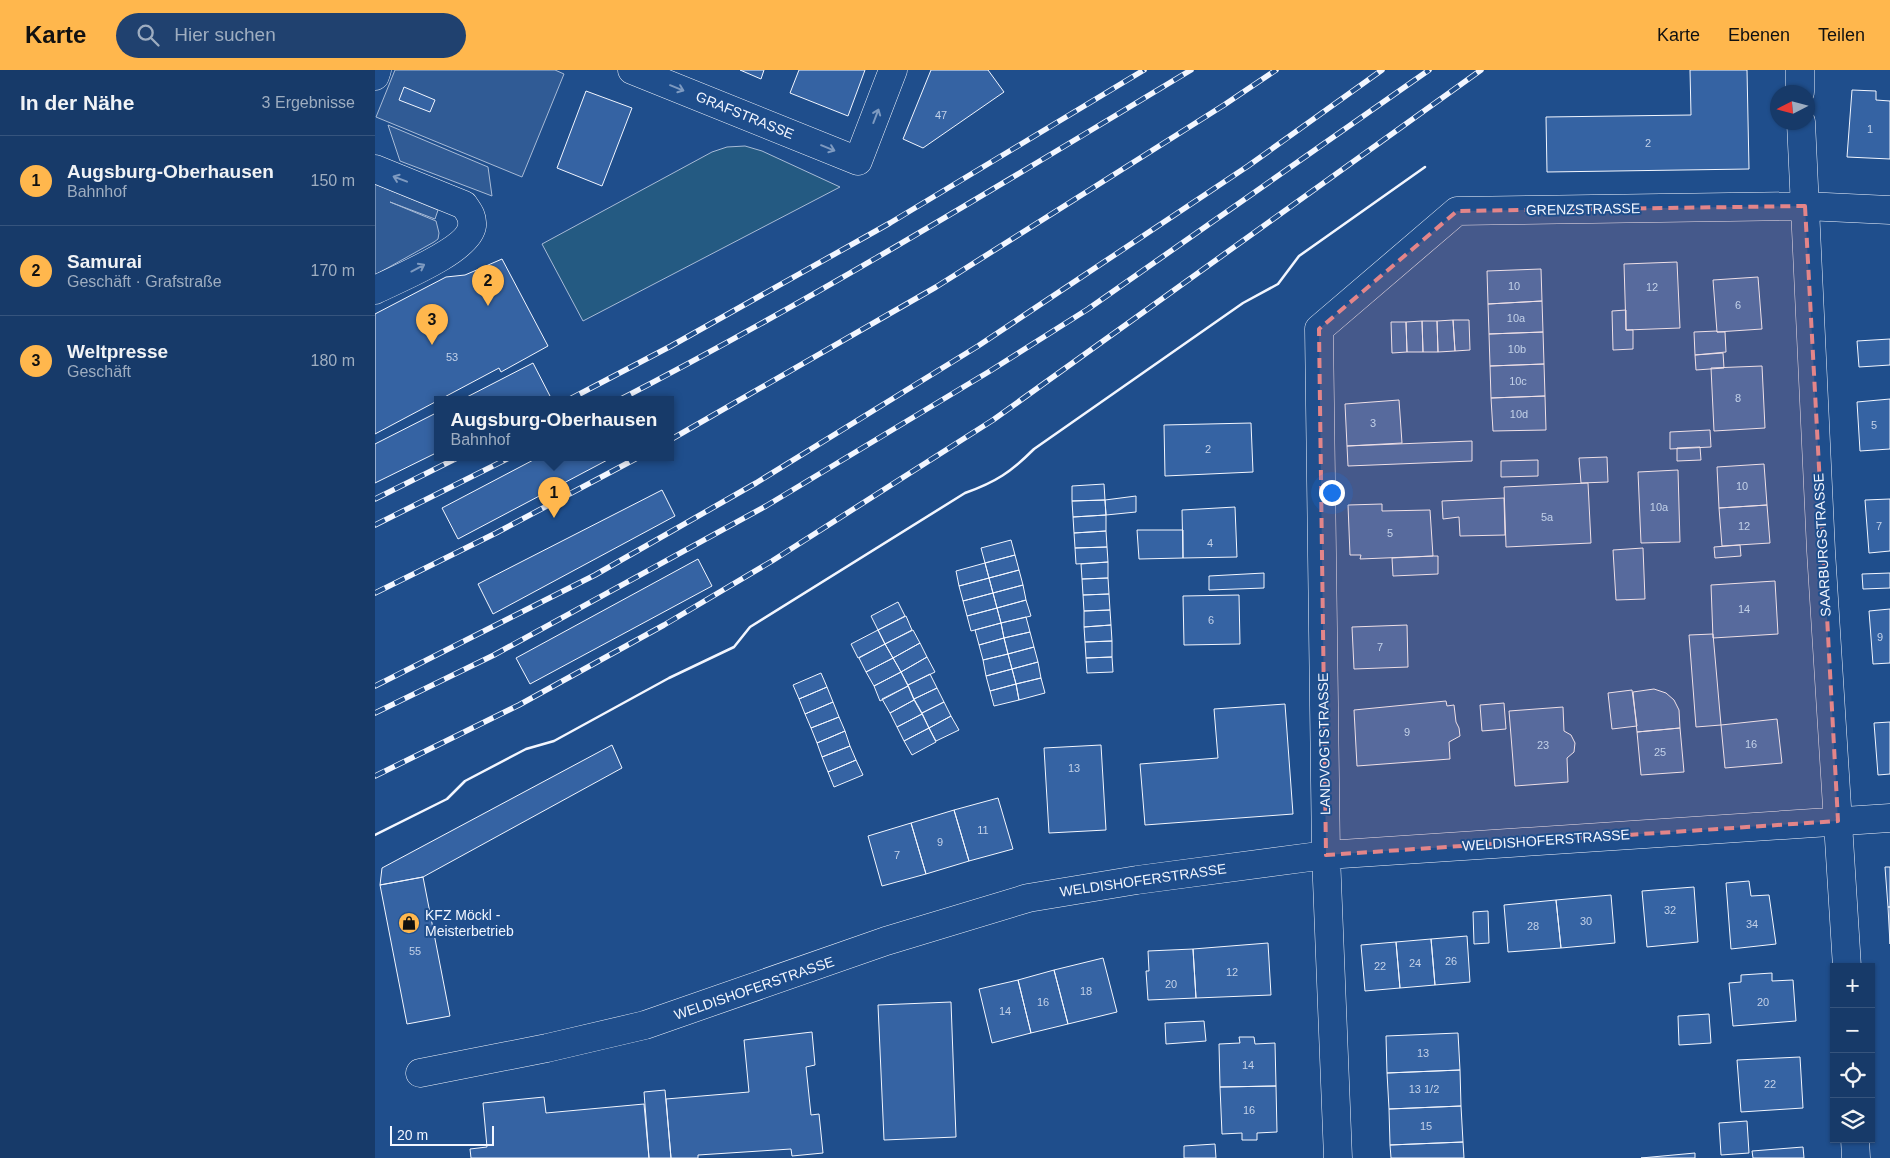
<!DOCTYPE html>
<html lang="de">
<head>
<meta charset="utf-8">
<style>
  :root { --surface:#173a69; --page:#20416f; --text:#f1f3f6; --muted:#9eadc0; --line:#36547d; --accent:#ffb74d }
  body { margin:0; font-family:Helvetica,sans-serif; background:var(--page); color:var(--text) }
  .controls { position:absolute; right:15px; bottom:15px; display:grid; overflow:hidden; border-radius:0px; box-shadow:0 1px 4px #0004 }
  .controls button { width:45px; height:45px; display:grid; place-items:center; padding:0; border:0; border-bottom:1px solid var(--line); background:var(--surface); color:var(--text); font:25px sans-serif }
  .compass { position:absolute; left:1395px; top:15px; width:45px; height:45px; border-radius:50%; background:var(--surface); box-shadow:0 1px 4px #0004; rotate:264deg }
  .scale { position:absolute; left:15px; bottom:12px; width:104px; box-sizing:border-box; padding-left:5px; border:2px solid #f2f6ff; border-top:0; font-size:14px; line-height:18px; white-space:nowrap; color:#f2f6ff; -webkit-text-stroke:4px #1f4e8c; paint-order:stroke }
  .you { position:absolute; left:956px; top:422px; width:18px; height:18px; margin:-12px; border:4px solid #fff; border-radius:50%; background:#1a73e8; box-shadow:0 0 0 8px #1a73e833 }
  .badge { display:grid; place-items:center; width:32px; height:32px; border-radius:50%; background:var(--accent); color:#111; font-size:16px; font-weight:700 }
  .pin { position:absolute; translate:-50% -41px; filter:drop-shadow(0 1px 2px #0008) }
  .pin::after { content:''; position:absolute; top:26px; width:18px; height:15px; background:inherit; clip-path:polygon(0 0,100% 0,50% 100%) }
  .popup { position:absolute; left:59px; top:326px; width:240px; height:65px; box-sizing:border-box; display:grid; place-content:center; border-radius:0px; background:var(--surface); filter:drop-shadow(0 1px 4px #0005); font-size:16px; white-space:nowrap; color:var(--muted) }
  .popup b { font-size:19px; color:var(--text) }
  .popup::after { content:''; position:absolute; left:50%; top:100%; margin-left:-10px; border:10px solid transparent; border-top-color:var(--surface) }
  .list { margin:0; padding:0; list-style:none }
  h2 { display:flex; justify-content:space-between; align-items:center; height:65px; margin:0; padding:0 20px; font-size:21px }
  h2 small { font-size:16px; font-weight:400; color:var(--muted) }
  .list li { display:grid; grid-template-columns:32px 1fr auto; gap:15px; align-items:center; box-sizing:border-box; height:90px; padding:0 20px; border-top:1px solid var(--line) }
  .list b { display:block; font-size:19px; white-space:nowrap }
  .list p { margin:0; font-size:16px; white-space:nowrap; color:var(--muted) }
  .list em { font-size:16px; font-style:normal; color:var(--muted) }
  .icon { flex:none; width:28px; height:28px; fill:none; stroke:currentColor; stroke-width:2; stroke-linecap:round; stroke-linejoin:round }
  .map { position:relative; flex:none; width:1515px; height:1088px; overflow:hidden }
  header { display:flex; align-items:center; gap:30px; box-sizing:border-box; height:70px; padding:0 25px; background:var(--accent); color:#111 }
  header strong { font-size:24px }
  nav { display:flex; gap:28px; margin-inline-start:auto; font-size:18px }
  .search { width:350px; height:45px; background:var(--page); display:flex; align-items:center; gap:12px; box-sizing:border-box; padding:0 18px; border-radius:28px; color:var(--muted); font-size:19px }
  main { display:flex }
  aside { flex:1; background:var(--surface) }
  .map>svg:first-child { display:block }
</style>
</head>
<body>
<header>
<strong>Karte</strong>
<div class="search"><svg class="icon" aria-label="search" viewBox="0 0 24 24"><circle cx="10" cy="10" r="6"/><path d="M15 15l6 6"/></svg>Hier suchen</div>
<nav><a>Karte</a><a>Ebenen</a><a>Teilen</a></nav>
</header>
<main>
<aside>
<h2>In der Nähe<small>3 Ergebnisse</small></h2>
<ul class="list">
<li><span class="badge">1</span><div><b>Augsburg-Oberhausen</b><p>Bahnhof</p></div><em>150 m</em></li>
<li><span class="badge">2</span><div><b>Samurai</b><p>Geschäft · Grafstraße</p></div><em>170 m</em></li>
<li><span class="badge">3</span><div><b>Weltpresse</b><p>Geschäft</p></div><em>180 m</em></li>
</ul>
</aside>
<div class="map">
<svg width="1515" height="1088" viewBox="0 0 1515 1088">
  <rect width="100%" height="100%" fill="#1f4e8c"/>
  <!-- green -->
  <path fill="#245a82" stroke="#a8bbd7" d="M370,76L387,81L465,117L208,251L167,174L337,82L352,77Z"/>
  <!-- parking -->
  <path fill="#305b95" stroke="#a8bbd7" d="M20,0H180L189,4L147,107L1,47Z
    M13,55L113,97L117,126L25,91Z
    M0,114L63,140L60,149L15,132L61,151L64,163L63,169L59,172L0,205Z"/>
  <!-- building -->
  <path fill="#3563a3" stroke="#f2f6ff" d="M365,0H389L386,9Z
    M424,0H490L473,46L415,23Z
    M556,0H613L629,22L548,78L528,69Z
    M1315,0H1372L1374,99L1172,102L1171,47L1316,45Z
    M29,17L60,30L55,42L24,30Z
    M1477,20L1501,21V30L1515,31V89L1472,87Z
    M211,21L257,38L227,116L182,98Z
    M127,189L173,276L126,302L124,298L0,364V244L71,207L90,205Z
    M1302,192L1305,258L1251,260L1249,194Z
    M1166,199L1167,231L1113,234L1112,201Z
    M1383,207L1387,259L1342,262L1338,210Z
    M1167,231L1168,262L1114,264L1113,234Z
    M1251,240V260H1258V279L1238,280L1237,241Z
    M1078,250H1094L1095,280L1080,281Z
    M1078,250L1080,281L1063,282L1062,251Z
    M1047,251H1062L1063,282H1048Z
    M1047,251L1048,282H1032L1031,252Z
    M1016,252H1031L1032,282L1017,283Z
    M1342,261V262H1350L1351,282L1320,285L1319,262Z
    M1168,262L1169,294L1115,296L1114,264Z
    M1515,269V295L1484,297L1482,271Z
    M1348,283L1349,298L1321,300L1320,285Z
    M158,293L175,326L169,329H88Z
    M1169,294L1170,326L1116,328L1115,296Z
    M1387,296L1390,358L1339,361L1336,298Z
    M1170,326L1171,360L1118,361L1116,328Z
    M1515,329V379L1485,381L1482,332Z
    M1024,330L1027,373L972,376L970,334Z
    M63,342V382L0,413V374Z
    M876,353L878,402L790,406L789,355Z
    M1335,360L1336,377L1295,379V362Z
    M1097,371V391L973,396L972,376Z
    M1325,377L1326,390L1302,391V378Z
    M164,387H238L83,469L67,438Z
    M1232,387L1233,412L1206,413L1204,388Z
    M1163,390V406L1126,407V391Z
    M1389,394L1392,435L1344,438L1342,397Z
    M1303,400L1305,472L1266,473L1263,402Z
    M1213,413L1216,473L1131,477L1129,417Z
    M729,414L730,430L697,431V416Z
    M287,420L300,446L118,544L103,514Z
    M761,426V442L731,445L730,430Z
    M1129,428L1130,465L1085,466L1084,447L1068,449L1067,431Z
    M1515,429V481L1494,483L1490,430Z
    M730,430L731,445L698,447L697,431Z
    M1007,434V441L1055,440L1058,486L985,489L986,485H975L973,435Z
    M1392,435L1395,473L1347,476L1344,438Z
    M860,437L862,487L808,488L807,440Z
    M731,445V461L699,463L698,447Z
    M762,460H808V488L764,489Z
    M731,461L732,477L700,478L699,463Z
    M636,470L640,485L610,493L606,478Z
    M1365,475L1366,486L1340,488L1339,477Z
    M732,477L733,492L701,494L700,478Z
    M1268,478L1270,529L1241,530L1238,480Z
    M640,485L644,500L614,508L610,493Z
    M1058,486H1063V504L1018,506L1017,488Z
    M323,489L337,516L155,614L141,588Z
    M733,492V508L707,509L706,494Z
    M610,493L614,508L584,516L581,501Z
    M644,500L648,515L618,523L614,508Z
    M889,503V518L834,520V506Z
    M1515,503V518L1488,519L1487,504Z
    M614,508L618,523L588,531L584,516Z
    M733,508L734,524L708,525L707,509Z
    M1400,511L1403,564L1338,568L1336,515Z
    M648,515L651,530L622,538L618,523Z
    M618,523L622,538L592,546L588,531Z
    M734,524L735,540L709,541L708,525Z
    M864,525L865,574L809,575L808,526Z
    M651,530L656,546L626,553L622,538Z
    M523,532L530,546L503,560L496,546Z
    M622,538L626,553L596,561L592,546Z
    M1515,539V593L1498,594L1494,541Z
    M735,540L736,555L709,557V541Z
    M531,546L537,560L510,574L503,560Z
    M651,547L655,562L629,568L626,553Z
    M626,553L629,568L604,575L600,560Z
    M736,555L737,571L710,572L709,557Z
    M1032,555L1033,597L979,599L977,557Z
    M503,560L510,574L483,588L476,574Z
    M538,560L545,573L518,588L510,574Z
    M655,562L659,577L633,584L629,568Z
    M1338,564L1346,655L1321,657L1314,565Z
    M629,568L633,584L608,590L604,575Z
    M737,571V587L711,588L710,572Z
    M545,573L552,587L526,602L518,588Z
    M510,574L518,588L491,602L484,588Z
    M659,577L663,592L637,599L633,584Z
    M633,584L637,599L611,606L608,590Z
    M552,587L560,602L533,615L526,602Z
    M737,587L738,602L712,603L711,588Z
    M518,588L526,602L499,616L491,602Z
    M663,592L666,608L641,614L637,599Z
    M637,599L641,614L615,621L611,606Z
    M526,602L533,616L505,631L499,616Z
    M446,603L452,617L424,629L418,615Z
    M555,604L562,618L539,629L533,615Z
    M666,608L670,623L644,630L641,614Z
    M641,614L644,630L619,636L615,621Z
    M533,616L539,630L515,643L507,629Z
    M452,617L458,632L430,644L424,629Z
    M562,618L569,632L547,643L539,629Z
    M1279,619L1291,623L1299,630L1304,640L1305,658L1262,662L1258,622Z
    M1257,620L1262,656L1237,659L1233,623Z
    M539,630L547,644L522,657L515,643Z
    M1071,631L1072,636L1079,635L1081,652L1084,658L1085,666L1074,672L1075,689L982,696L979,640Z
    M458,632L464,647L436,658L430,644Z
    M569,632L576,646L554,658L547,643Z
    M1129,633L1131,659L1107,661L1105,635Z
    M910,634L918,744L770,755L765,694L843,688L839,639Z
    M1188,637L1189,661L1196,665L1200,673L1199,682L1192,688L1193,712L1140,716L1134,641Z
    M547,644L554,658L529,671L522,657Z
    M576,646L584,660L561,671L554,658Z
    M464,647L470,661L442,673L436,658Z
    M1402,649L1407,693L1350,698L1346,655Z
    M1515,652V704L1503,705L1499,653Z
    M554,658L561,672L537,685L529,671Z
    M1305,658L1309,702L1266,705L1262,662Z
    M470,661L475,676L447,687L442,673Z
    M237,675L247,698L48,807L5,815L7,798Z
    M726,675L731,760L674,763L669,678Z
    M475,676L481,690L453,702L447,687Z
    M481,690L488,705L459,717L453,702Z
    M623,728L638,779L594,791L579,740Z
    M579,740L594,791L551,804L536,753Z
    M536,753L551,804L507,816L493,766Z
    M1510,797H1515V837H1513Z
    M48,807L75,946L32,954L5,815Z
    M1374,811L1376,826L1394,825L1401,874L1356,879L1351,813Z
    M1319,817L1323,872L1272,877L1267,821Z
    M1236,825L1240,873L1186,878L1181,830Z
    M1181,830L1186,878L1133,882L1129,835Z
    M1513,837H1515V874Z
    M1113,841L1114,873L1099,874L1098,842Z
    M1092,866L1095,912L1060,915L1056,869Z
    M1056,869L1060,915L1025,918L1021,872Z
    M1021,872L1025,918L990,921L986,875Z
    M893,873L896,925L821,928L818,879Z
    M818,879L821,928L773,930L771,901H774L773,881Z
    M728,888L742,942L693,954L679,900Z
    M679,900L693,954L656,963L643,910Z
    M1397,903V911L1418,910L1421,951L1358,956L1354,913L1366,912V905Z
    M643,910L656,963L617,973L604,919Z
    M576,932L581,1067L509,1070L503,935Z
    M1334,944L1336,973L1304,975L1303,946Z
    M829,951L831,971L791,974L790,953Z
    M437,962L440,995L431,997L436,1045L444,1044L448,1083L417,1086L416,1079L323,1085V1088H296L291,1029L374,1022L369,970Z
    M1083,963L1085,1000L1012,1003L1011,966Z
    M864,967H879L880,974L900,973L901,1016L845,1017L844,974L865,973Z
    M1425,987L1428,1038L1366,1042L1362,990Z
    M1085,1000L1086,1036L1014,1039L1012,1003Z
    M901,1016L902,1062L882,1063V1070H867V1063L847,1064L845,1017Z
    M290,1020L296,1088H274L269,1022Z
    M169,1027L171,1043L269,1034L274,1088H96L95,1079L112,1077L108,1033Z
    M1086,1036L1088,1072L1015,1075L1014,1039Z
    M1372,1051L1374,1083L1346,1085L1344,1053Z
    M1088,1072L1089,1088H1016L1015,1075Z
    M840,1074L841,1088H809V1076Z
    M1428,1077L1429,1088H1378L1377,1081Z
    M1320,1083V1088H1266Z"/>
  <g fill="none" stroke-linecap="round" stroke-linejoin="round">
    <!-- minor casing -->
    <g stroke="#f2f6ff" stroke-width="29">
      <path id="minor" d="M257,0L483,91L518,0
        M1425,0V22
        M0,6L2,0
        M1426,52L1446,481L1472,897
        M0,99L89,135C94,142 98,147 97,156C94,180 22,209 0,220
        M45,1003L172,978L270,955L511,871L653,828L762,810L951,785L1515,748
        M1480,1069L1481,1088
        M963,1088L951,785L944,259L1082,141L1430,136L1515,140"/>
    </g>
    <!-- minor -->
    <use href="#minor" stroke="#1f4e8c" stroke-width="28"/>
    <!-- rail casing -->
    <g stroke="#f2f6ff" stroke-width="5.5">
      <path id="rail" d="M195,329L296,276L515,153L769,0
        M246,329C441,228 628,113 816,0
        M295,370L561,217L849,35L901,0
        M0,429L84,387
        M0,455L136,387
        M0,523L121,463L264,387
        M0,616L220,505L381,413L603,276L873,96L1007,0
        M0,643L119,585L391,436L615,301L713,239L1054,0
        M0,706L144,635L289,555L397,491L618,350L1106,0"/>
    </g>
    <!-- rail -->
    <use href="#rail" stroke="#1f4e8c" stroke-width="4" stroke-dasharray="11" stroke-linecap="butt"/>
    <!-- wall -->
    <path stroke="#f2f6ff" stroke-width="2.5" d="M0,765L72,729L90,711L151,679L179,671L294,608L359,577L375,557L590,423C621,412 636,402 659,379L868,233L903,214L924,186L1050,97"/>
  </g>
  <!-- one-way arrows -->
  <defs><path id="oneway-shaft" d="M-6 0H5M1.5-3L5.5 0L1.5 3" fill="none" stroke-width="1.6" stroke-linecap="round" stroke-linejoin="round" transform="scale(1.25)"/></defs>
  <g stroke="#7e9ac0">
    <use href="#oneway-shaft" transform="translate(302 18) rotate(22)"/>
    <use href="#oneway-shaft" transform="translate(501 46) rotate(-69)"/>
    <use href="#oneway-shaft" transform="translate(453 78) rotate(22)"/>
    <use href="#oneway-shaft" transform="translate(25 109) rotate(-159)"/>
    <use href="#oneway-shaft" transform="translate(43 198) rotate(-28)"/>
  </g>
  <!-- marked area -->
  <path fill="#e38589" fill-opacity="0.2" stroke="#e38589" stroke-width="4" stroke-dasharray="10 6" stroke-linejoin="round" d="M1430,136L1463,751L951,785L944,259L1082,141Z"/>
  <!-- icons -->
  <defs>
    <g id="shop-disc" transform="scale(1.125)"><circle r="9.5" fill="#ffb74d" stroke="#1f4e8c"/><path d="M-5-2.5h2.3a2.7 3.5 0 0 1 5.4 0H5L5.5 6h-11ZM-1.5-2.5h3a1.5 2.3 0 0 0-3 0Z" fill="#111"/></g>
  </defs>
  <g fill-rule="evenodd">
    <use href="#shop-disc" x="34" y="853"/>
  </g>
  <g text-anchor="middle" stroke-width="4" stroke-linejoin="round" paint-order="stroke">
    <!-- number labels -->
    <g font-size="11" fill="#c3d1e8">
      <text x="566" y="49">47</text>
      <text x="1495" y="63">1</text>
      <text x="1273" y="77">2</text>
      <text x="1139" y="220">10</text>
      <text x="1277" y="221">12</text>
      <text x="1363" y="239">6</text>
      <text x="1141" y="252">10a</text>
      <text x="1142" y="283">10b</text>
      <text x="77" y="291">53</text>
      <text x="1143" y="315">10c</text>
      <text x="1363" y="332">8</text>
      <text x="1144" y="348">10d</text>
      <text x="998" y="357">3</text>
      <text x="1499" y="359">5</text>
      <text x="833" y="383">2</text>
      <text x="1367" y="420">10</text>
      <text x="1284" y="441">10a</text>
      <text x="1172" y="451">5a</text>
      <text x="1369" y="460">12</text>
      <text x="1504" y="460">7</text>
      <text x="1015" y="467">5</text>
      <text x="835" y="477">4</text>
      <text x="1369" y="543">14</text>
      <text x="836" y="554">6</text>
      <text x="1505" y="571">9</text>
      <text x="1005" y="581">7</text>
      <text x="1032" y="666">9</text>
      <text x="1376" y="678">16</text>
      <text x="1168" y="679">23</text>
      <text x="1285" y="686">25</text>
      <text x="699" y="702">13</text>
      <text x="608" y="764">11</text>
      <text x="565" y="776">9</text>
      <text x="522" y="789">7</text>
      <text x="1295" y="844">32</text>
      <text x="1211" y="855">30</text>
      <text x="1377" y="858">34</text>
      <text x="1158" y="860">28</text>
      <text x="40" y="885">55</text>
      <text x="1076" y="895">26</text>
      <text x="1040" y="897">24</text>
      <text x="1005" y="900">22</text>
      <text x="857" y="906">12</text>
      <text x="796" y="918">20</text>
      <text x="711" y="925">18</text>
      <text x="668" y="936">16</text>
      <text x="1388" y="936">20</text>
      <text x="630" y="945">14</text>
      <text x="1048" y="987">13</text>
      <text x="873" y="999">14</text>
      <text x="1395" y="1018">22</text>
      <text x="1049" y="1023">13 1/2</text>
      <text x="874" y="1044">16</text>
      <text x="1051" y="1060">15</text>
    </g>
    <!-- street labels -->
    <g font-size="14" fill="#f2f6ff" stroke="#1f4e8c">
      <text transform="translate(370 45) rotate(22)" y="5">GRAFSTRASSE</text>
      <text transform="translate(1208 139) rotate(-1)" y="5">GRENZSTRASSE</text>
      <text transform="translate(1447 475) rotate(-93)" y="5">SAARBURGSTRASSE</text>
      <text transform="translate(949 674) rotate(-91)" y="5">LANDVOGTSTRASSE</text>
      <text transform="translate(1171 770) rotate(-4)" y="5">WELDISHOFERSTRASSE</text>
      <text transform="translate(768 810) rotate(-8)" y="5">WELDISHOFERSTRASSE</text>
      <text transform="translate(379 918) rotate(-19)" y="5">WELDISHOFERSTRASSE</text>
    </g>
    <!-- poi labels -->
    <g font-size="14" fill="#f2f6ff" stroke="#1f4e8c" text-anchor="start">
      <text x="50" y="850">KFZ Möckl -<tspan x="50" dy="16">Meisterbetrieb</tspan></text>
    </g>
  </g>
</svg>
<div class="controls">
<button>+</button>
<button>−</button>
<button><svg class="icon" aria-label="locate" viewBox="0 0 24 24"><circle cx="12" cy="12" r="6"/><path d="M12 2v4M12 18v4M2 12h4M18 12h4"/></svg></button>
<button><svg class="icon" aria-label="layers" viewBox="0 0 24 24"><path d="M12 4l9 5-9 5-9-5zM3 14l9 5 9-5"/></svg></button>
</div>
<svg class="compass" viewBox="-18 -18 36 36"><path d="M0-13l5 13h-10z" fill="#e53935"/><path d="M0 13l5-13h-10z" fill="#9eadc0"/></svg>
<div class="scale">20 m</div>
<div class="you"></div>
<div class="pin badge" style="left:179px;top:448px">1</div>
<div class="popup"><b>Augsburg-Oberhausen</b>Bahnhof</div>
<div class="pin badge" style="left:113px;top:236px">2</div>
<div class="pin badge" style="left:57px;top:275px">3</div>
</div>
</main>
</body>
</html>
